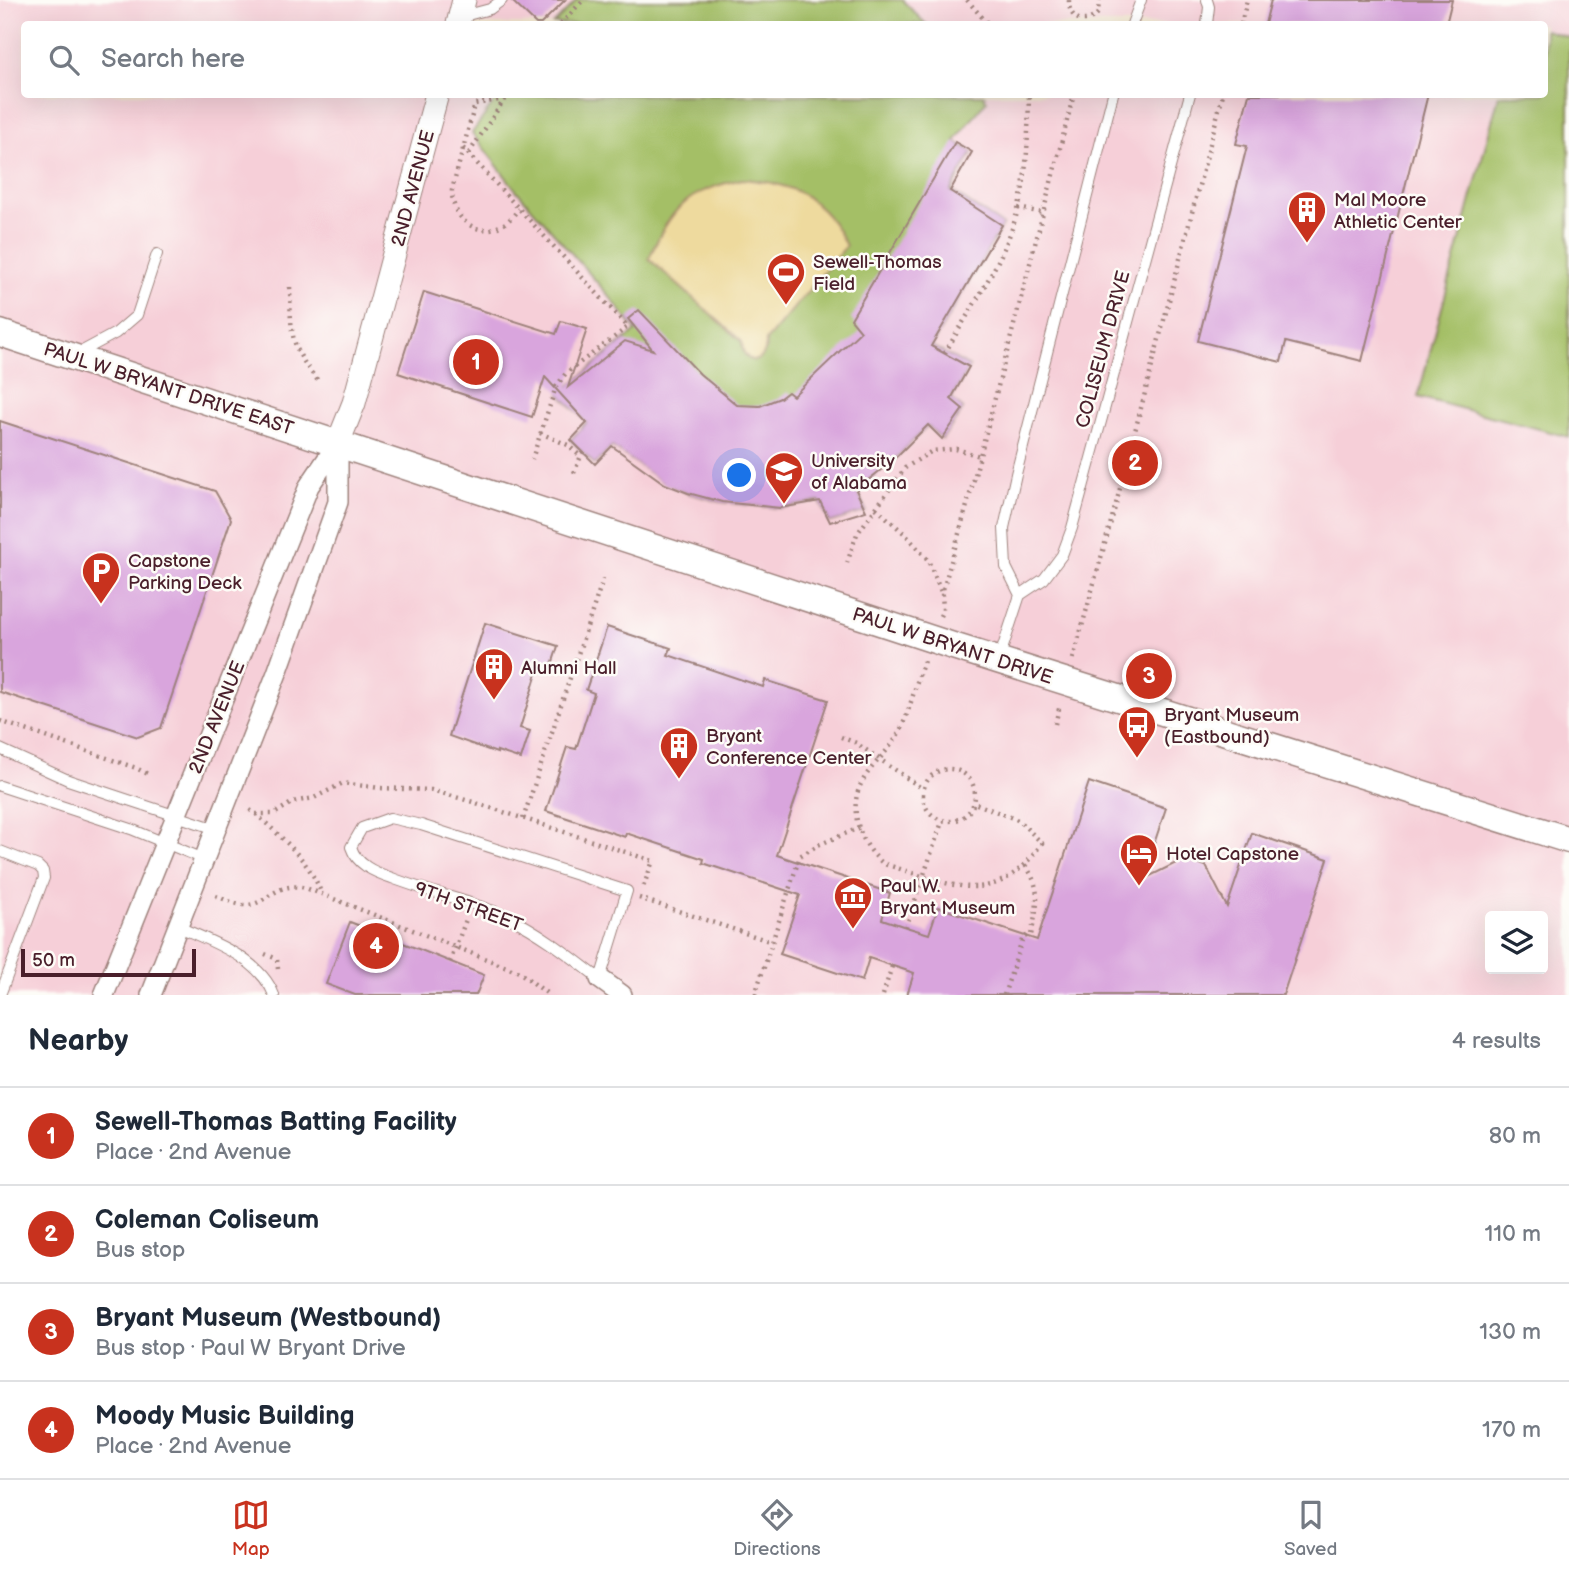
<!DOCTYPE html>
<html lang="en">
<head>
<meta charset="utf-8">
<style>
  :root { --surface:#fff; --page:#f6f6f7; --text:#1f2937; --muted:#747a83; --line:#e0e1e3; --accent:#c8321e }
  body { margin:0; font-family:"Balsamiq Sans",sans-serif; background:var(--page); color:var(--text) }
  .controls { position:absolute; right:21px; bottom:21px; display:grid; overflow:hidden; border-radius:7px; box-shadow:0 7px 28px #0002 }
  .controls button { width:63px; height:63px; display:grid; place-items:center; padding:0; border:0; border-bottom:2px solid var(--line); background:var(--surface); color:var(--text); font:35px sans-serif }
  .scale { position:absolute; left:21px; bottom:18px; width:175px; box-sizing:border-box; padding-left:7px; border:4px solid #4a1f2b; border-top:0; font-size:19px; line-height:24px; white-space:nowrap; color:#4a1f2b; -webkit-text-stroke:5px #fdfcf7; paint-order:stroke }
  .you { position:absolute; left:740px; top:476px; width:24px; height:24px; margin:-18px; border:5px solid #fff; border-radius:50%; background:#1a73e8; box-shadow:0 0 0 10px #1a73e833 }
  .badge { display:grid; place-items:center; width:46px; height:46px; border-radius:50%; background:var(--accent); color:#fff; font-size:23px; font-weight:700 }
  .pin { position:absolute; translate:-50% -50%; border:4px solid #fff; box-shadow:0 2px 7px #0006 }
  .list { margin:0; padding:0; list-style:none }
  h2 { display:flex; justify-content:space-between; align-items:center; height:91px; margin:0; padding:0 28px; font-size:30px }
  h2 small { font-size:23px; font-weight:400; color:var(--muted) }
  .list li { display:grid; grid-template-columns:46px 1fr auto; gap:21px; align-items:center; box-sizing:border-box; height:98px; padding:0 28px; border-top:2px solid var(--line) }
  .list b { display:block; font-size:26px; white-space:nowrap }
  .list p { margin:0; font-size:23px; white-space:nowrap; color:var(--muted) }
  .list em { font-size:23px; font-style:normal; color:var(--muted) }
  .icon { flex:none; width:38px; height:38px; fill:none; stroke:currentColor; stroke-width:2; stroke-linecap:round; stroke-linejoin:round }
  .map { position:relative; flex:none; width:1569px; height:995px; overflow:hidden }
  .search { position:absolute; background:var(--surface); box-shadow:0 7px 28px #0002; left:21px; right:21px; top:21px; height:77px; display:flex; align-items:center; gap:18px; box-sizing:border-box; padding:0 24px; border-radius:7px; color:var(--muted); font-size:26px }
  .sheet { height:483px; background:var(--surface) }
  nav { display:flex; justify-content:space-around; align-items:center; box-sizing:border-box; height:98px; border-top:2px solid var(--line); background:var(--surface); font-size:19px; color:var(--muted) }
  nav a { display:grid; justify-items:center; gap:4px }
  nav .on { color:var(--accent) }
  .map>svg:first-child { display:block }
</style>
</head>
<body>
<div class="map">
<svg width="1569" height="995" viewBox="0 0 1569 995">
  <rect width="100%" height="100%" fill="#fdfcf7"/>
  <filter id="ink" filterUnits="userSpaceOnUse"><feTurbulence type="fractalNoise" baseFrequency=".0143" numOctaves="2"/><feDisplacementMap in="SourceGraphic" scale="14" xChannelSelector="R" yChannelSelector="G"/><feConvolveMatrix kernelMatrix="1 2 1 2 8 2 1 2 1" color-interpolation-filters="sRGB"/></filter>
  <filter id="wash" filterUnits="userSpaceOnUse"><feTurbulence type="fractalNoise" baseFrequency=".00686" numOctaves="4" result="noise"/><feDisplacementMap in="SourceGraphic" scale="28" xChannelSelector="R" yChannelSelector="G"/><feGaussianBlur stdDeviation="1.57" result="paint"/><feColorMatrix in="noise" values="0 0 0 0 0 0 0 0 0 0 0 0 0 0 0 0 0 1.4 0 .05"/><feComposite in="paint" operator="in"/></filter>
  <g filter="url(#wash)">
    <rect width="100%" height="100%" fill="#f2e6cd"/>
    <!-- built -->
    <path fill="#f6cfd8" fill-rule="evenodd" d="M0,0H1569V995H0ZM24,24H1544V94H24ZM1490,916H1543V969H1490Z"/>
    <!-- green -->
    <path fill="#a4bf66" stroke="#776f48" stroke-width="2" d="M577,0H902L926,24H554Z
      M1545,30L1569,37V437L1418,397L1499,95L1544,94Z
      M499,95H985L984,97L987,100L955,141L972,152L951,191L1002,225L931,346L969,367L951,399L963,409L942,439L928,425L893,460L856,490L866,511L830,522L820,501L780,508L722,502L688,493L665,483L612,446L595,464L571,440L587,422L560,394L636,331L609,296L516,190L472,133Z"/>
    <!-- sand -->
    <path fill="#eeda9e" stroke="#9c7c64" stroke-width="2" d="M742,179C794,183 823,197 846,246L766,341C767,368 741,365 742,342L649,259C671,207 686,192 742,179Z"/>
    <g id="blocks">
      <!-- building -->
      <path fill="#d9a5dd" d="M511,0H565L541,24H536Z
        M1271,0H1452L1446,24H1265Z
        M1249,94H1428L1362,361L1286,342L1281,362L1198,341L1247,146L1236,144Z
        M955,142L972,152L950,191L1002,225L931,346L969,367L951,399L963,409L942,439L928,425L893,460L856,490L866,511L830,522L820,501L780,508L722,502L688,493L665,484L612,446L595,464L571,440L587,423L545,377L532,417L398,373L424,292L556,334L561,321L587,329L568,387L625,341L653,350L628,319L639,310L700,374L737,405L760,406L780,398L788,392L793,396L861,331L851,319Z
        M0,421L215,491L231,519L161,728L138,737L0,692Z
        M485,623L558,646L549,674L538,670L520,728L530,731L521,759L497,751V753L449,736Z
        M607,627L671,648L668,655L763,687L765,680L828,700L777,855L890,893L882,919L906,927L929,934L938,907L1037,940L1089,782L1166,808L1142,880L1184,859L1206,866L1227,907L1252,833L1328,859L1283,995H907L914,973L869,958L862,981L780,954L800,895L703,863L704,859L626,833L625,837L546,811L567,747L576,749L594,693L586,690Z
        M350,922L484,975L476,995H355L326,984Z"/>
    </g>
  </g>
  <g filter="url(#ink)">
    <use href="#blocks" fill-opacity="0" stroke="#9e827c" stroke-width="2"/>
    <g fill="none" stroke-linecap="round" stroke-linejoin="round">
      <!-- service casing -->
      <g stroke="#9e827c" stroke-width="12">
        <path id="service" d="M460,17L490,9L502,0
          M1132,24L1141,0
          M1207,24L1209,7L1207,0
          M77,354L116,333L137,315L157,254
          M1020,595L1006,567L1004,528L1016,474L1113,94
          M999,659L1020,595L1044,579L1062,555L1072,528L1190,94
          M0,749L68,780L216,829
          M0,786L131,829L204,859
          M390,818L421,825L627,891L600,979C571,957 543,934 510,918C473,901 430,893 392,878C374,872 357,865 351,847L362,828Z
          M0,851L38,866L43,871L44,878L0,995
          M179,927C212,942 260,958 274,995"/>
      </g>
      <!-- minor casing -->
      <g stroke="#9e827c" stroke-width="22">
        <path id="minor" d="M600,979L622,995
          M104,995L309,486L338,443
          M151,995L277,673L338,502V443"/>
      </g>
      <!-- tertiary casing -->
      <g stroke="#9e827c" stroke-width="25">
        <path id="tertiary" d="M458,24L464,0
          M338,443L354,403L437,94"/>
      </g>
      <!-- secondary casing -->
      <g stroke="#9e827c" stroke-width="29">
        <path id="secondary" d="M0,333L953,646L1569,840"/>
      </g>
      <!-- path -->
      <path stroke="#9e827c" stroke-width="4.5" stroke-dasharray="2 5" stroke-linecap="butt" d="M967,0L988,24
        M1069,0C1068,19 1085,27 1098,13L1099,0
        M561,24L583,0
        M1241,24L1247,0
        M505,99L475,104L452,190C451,217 475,239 502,225C509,222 514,214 519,209
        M463,148L628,327L566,373L556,387L532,459
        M469,153L508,94
        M1018,208L1043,213
        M290,287C291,333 289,347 320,383
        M945,353C970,309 1003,263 1017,213C1028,175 1028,134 1029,94
        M540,433L568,445L579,455
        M574,473L583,451
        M876,508L906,535L928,560L941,592
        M847,563L857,534L905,468L932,451L956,449L980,456
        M940,616L943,610L942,593L968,502L1074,94
        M1073,659L1117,500L1223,94
        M924,661C915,684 909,717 896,738C886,754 868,768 860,786C848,813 862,847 884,864C950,883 994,913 1042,843L1018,820L974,803
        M0,721L136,768L150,775
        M1055,724L1060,705
        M841,737L856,743L923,789
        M923 795a26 26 0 1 1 52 0a26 26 0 1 1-52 0Z
        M250,810L256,814H274L293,802L314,798L343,783L379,788L431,790L473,802L653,861L642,890
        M256,814C280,836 311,862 321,893
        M523,819L603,579
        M216,896C224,899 234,904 243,905C267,907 274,880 306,888L519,972L549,995
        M639,898L772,942
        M906,927L942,822
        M265,954L277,959L278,969
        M450,962L467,917
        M755,995L800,856L818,845L859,828
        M883,995L892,966
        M1004,995L1023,937L1031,935C1037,908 1043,889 1025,865"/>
      <!-- service -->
      <use href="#service" stroke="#fff" stroke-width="10"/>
      <!-- minor -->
      <use href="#minor" stroke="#fff" stroke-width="19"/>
      <!-- tertiary -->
      <use href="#tertiary" stroke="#fff" stroke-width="23"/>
      <!-- secondary -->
      <use href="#secondary" stroke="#fff" stroke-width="26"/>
    </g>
  </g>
  <!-- icons -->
  <defs>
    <g id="building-pin" transform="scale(2.0125)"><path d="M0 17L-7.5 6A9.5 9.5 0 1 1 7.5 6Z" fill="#c8321e" stroke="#fdfcf7"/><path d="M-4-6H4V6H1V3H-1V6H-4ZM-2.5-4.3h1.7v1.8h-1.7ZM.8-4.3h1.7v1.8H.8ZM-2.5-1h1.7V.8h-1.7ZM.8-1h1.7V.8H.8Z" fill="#fff"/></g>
    <g id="stadium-pin" transform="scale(2.0125)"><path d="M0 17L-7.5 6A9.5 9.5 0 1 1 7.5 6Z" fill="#c8321e" stroke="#fdfcf7"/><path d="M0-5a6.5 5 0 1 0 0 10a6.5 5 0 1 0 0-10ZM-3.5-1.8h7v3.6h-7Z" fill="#fff"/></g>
    <g id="university-pin" transform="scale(2.0125)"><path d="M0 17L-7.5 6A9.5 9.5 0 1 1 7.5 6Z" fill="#c8321e" stroke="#fdfcf7"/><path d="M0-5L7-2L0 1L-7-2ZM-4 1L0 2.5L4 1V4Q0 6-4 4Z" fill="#fff"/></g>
    <g id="parking-pin" transform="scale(2.0125)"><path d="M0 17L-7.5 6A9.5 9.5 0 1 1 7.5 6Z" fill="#c8321e" stroke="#fdfcf7"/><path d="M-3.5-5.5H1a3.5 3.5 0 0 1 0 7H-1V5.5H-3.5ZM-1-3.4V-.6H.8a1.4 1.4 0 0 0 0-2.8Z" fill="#fff"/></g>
    <g id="bus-pin" transform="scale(2.0125)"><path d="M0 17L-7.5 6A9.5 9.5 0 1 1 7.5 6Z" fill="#c8321e" stroke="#fdfcf7"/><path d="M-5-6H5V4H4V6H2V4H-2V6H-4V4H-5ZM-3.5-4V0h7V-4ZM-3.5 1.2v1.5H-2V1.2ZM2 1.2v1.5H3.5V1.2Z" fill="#fff"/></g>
    <g id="hotel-pin" transform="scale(2.0125)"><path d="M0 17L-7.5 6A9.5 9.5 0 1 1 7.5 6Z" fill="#c8321e" stroke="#fdfcf7"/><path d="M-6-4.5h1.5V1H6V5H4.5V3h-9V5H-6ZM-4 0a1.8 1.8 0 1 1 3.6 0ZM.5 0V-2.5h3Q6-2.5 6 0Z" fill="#fff"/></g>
    <g id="museum-pin" transform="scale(2.0125)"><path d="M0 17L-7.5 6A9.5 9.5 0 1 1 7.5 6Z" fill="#c8321e" stroke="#fdfcf7"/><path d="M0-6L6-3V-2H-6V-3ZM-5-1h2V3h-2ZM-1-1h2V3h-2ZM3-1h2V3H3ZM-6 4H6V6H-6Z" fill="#fff"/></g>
  </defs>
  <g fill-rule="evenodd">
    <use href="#building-pin" x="1307" y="210"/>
    <use href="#stadium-pin" x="786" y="272"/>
    <use href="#university-pin" x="784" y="471"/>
    <use href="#parking-pin" x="101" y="571"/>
    <use href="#building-pin" x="494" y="667"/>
    <use href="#bus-pin" x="1137" y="725"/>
    <use href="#building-pin" x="679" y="746"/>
    <use href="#hotel-pin" x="1139" y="853"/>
    <use href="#museum-pin" x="853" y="896"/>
  </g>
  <g text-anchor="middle" stroke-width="5" stroke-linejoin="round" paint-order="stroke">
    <!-- street labels -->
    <g font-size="19" fill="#4a1f2b" stroke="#fdfcf7">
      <text transform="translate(412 188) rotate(-75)" y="7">2ND AVENUE</text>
      <text transform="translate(1102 349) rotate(-75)" y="7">COLISEUM DRIVE</text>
      <text transform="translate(169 388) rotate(18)" y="7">PAUL W BRYANT DRIVE EAST</text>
      <text transform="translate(953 645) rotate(18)" y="7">PAUL W BRYANT DRIVE</text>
      <text transform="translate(216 717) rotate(-68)" y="7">2ND AVENUE</text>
      <text transform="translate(469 906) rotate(20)" y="7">9TH STREET</text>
    </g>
    <!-- poi labels -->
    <g font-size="19" fill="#4a1f2b" stroke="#fdfcf7" text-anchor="start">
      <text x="1334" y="206">Mal Moore<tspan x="1334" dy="22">Athletic Center</tspan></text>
      <text x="813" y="268">Sewell-Thomas<tspan x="813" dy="22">Field</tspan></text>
      <text x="811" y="467">University<tspan x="811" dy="22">of Alabama</tspan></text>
      <text x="128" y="567">Capstone<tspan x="128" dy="22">Parking Deck</tspan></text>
      <text x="521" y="674">Alumni Hall</text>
      <text x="1164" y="721">Bryant Museum<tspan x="1164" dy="22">(Eastbound)</tspan></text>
      <text x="706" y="742">Bryant<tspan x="706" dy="22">Conference Center</tspan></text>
      <text x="1166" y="860">Hotel Capstone</text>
      <text x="880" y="892">Paul W.<tspan x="880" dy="22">Bryant Museum</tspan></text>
    </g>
  </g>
</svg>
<div class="controls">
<button><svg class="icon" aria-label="layers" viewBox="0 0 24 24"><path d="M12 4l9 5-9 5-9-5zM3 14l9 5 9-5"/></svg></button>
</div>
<div class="scale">50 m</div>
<div class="you"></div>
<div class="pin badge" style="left:476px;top:362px">1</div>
<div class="pin badge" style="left:1135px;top:463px">2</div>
<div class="pin badge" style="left:1149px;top:676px">3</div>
<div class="pin badge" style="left:376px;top:946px">4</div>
<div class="search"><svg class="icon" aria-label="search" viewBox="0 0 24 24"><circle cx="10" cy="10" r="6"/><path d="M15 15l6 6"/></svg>Search here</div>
</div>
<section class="sheet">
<h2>Nearby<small>4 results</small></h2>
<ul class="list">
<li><span class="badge">1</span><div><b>Sewell-Thomas Batting Facility</b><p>Place · 2nd Avenue</p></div><em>80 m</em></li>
<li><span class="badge">2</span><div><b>Coleman Coliseum</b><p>Bus stop</p></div><em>110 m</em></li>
<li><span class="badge">3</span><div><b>Bryant Museum (Westbound)</b><p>Bus stop · Paul W Bryant Drive</p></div><em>130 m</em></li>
<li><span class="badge">4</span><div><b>Moody Music Building</b><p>Place · 2nd Avenue</p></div><em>170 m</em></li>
</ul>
</section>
<nav>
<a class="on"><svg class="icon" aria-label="map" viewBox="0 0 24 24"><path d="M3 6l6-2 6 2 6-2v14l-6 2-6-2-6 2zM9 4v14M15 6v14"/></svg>Map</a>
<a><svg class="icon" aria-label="directions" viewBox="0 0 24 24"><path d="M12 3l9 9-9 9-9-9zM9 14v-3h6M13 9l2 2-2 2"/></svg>Directions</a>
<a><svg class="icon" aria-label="saved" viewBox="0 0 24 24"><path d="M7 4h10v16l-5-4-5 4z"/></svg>Saved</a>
</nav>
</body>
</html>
